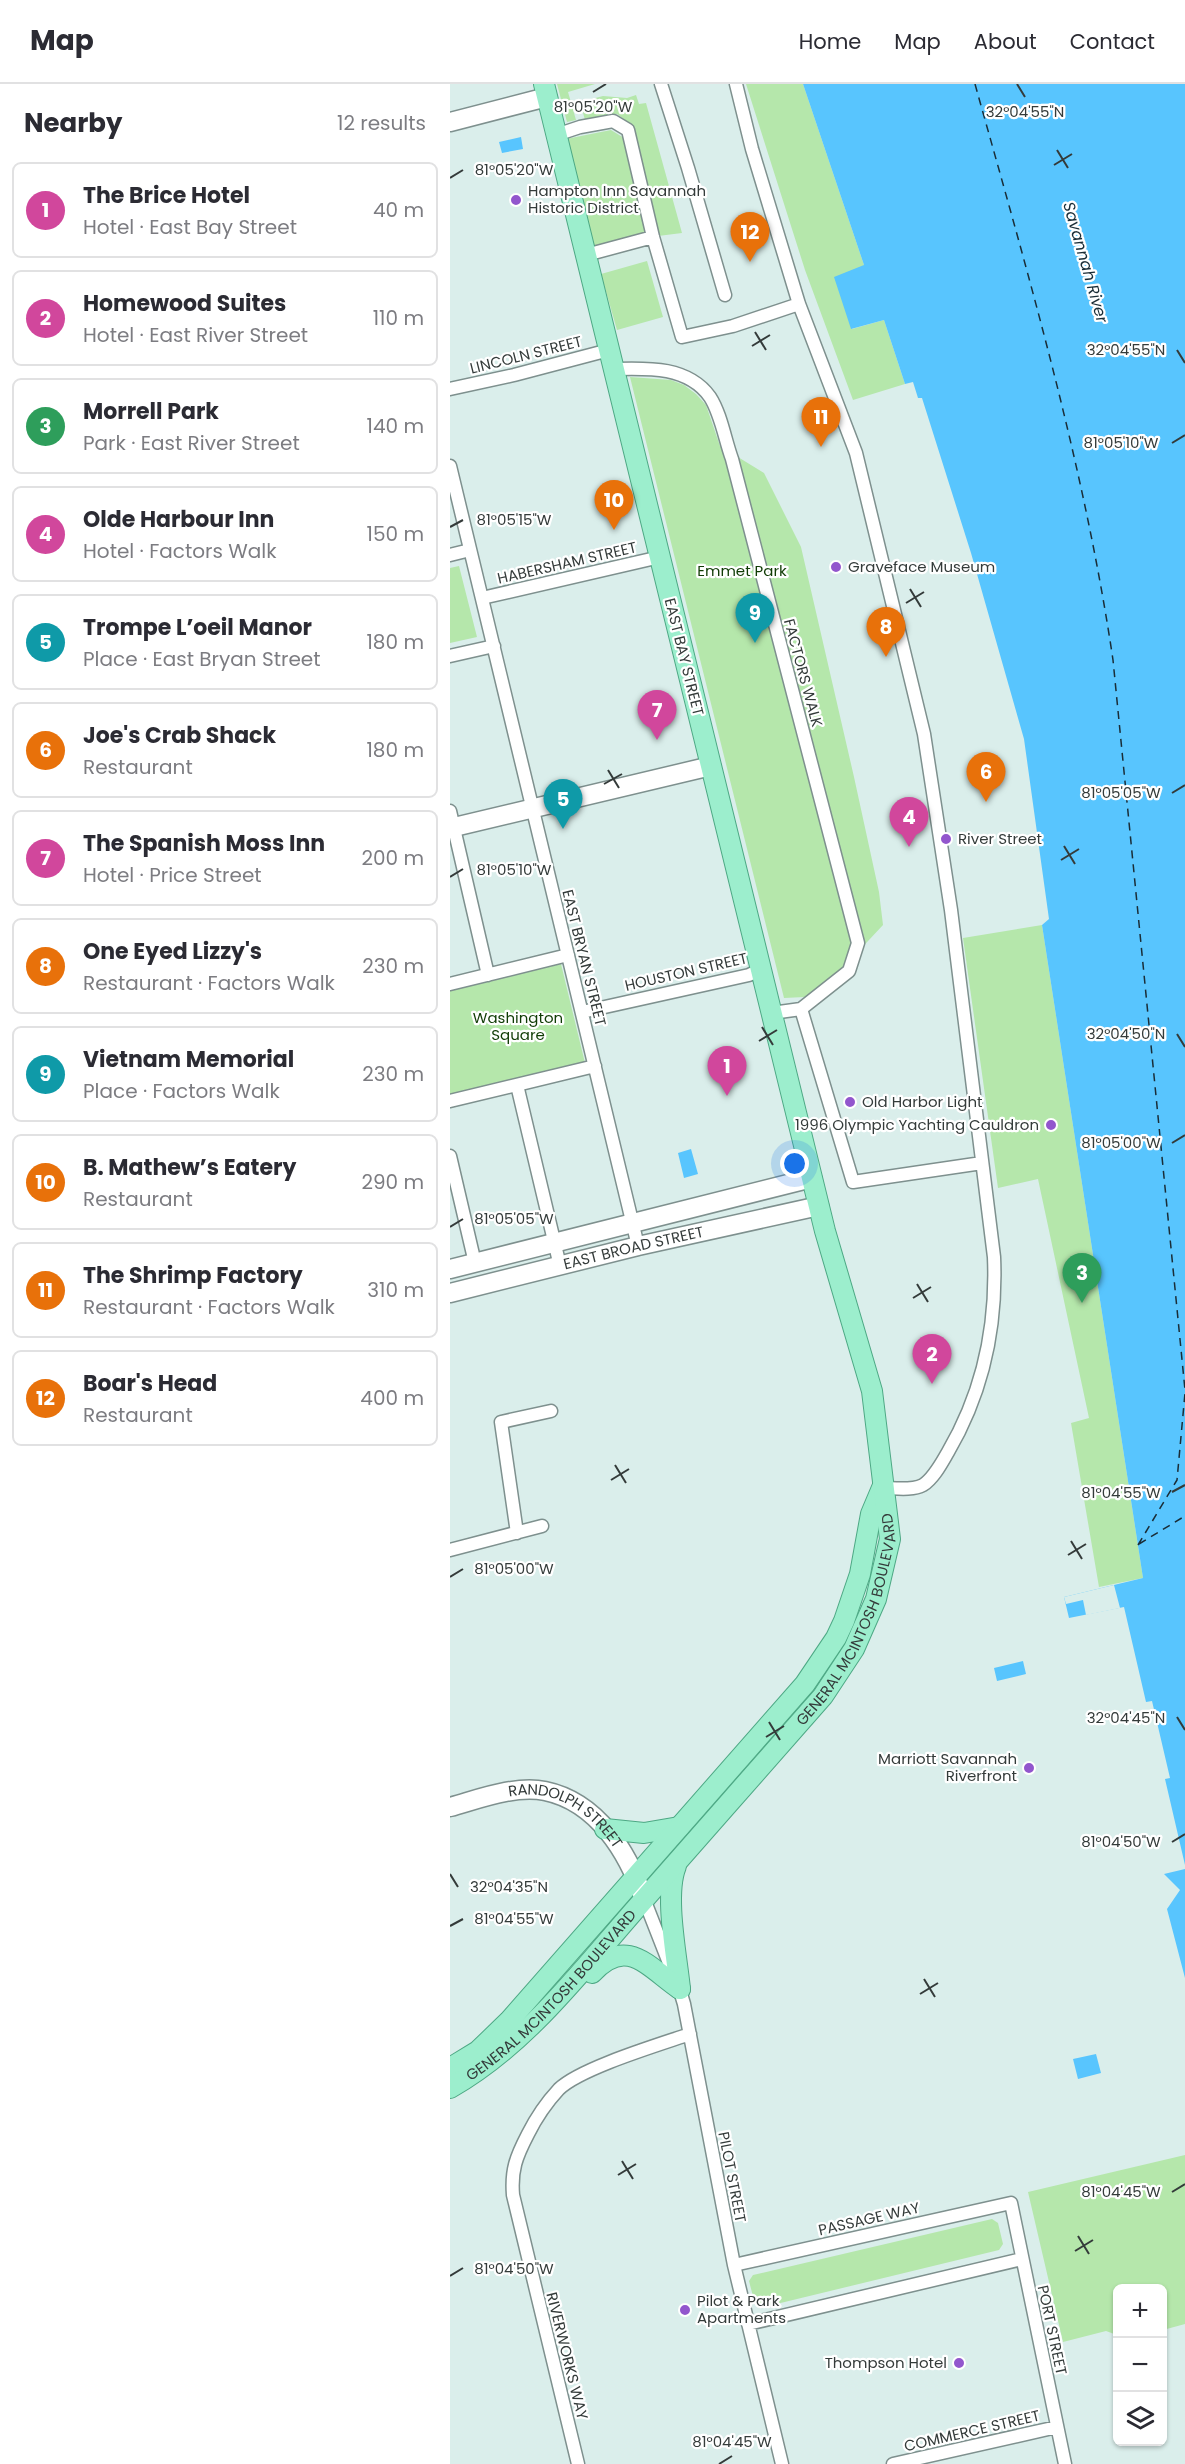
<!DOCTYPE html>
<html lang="en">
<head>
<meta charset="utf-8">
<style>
  :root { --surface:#fff; --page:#f2f2f3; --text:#2b2b33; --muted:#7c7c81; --line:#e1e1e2; --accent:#0f766e }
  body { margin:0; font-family:Poppins,sans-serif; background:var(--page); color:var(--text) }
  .controls { position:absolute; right:18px; bottom:18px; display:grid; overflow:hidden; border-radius:9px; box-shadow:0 2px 4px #0004 }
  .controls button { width:54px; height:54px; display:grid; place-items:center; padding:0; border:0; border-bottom:2px solid var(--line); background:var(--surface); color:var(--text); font:30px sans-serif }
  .you { position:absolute; left:345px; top:1080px; width:21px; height:21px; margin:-15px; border:4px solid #fff; border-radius:50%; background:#1a73e8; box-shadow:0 0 0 9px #1a73e833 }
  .badge { display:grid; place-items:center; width:39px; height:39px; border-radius:50%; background:var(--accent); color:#fff; font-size:20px; font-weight:700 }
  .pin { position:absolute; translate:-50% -50px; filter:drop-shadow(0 2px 3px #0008) }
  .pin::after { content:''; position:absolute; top:32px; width:21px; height:18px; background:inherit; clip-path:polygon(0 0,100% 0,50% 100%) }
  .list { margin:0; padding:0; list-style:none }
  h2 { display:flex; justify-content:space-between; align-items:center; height:78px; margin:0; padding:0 24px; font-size:26px }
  h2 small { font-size:20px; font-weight:400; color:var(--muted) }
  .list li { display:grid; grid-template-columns:39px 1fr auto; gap:18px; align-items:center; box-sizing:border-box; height:96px; margin:0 12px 12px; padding:0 12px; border:2px solid var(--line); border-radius:9px }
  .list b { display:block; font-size:22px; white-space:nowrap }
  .list p { margin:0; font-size:20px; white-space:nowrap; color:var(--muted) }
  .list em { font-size:20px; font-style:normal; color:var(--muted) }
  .icon { flex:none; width:33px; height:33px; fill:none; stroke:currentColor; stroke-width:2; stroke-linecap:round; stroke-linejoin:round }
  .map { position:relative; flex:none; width:735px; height:2380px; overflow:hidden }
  header { display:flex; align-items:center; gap:36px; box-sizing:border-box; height:84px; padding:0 30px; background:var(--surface); border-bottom:2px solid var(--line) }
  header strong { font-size:28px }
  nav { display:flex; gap:33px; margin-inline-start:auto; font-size:21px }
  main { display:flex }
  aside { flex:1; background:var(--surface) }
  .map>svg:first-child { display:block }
</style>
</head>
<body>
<header>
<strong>Map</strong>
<nav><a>Home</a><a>Map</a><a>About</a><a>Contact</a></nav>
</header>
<main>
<aside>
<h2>Nearby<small>12 results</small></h2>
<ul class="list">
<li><span class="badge" style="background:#d1479c">1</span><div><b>The Brice Hotel</b><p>Hotel · East Bay Street</p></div><em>40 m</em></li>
<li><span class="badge" style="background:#d1479c">2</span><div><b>Homewood Suites</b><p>Hotel · East River Street</p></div><em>110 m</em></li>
<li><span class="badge" style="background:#2e9e5b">3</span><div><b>Morrell Park</b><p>Park · East River Street</p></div><em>140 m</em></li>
<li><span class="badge" style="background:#d1479c">4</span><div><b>Olde Harbour Inn</b><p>Hotel · Factors Walk</p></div><em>150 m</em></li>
<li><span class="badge" style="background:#0f9aa8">5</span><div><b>Trompe L’oeil Manor</b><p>Place · East Bryan Street</p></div><em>180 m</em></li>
<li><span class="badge" style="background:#e8710a">6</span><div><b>Joe's Crab Shack</b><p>Restaurant</p></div><em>180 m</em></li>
<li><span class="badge" style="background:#d1479c">7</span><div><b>The Spanish Moss Inn</b><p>Hotel · Price Street</p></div><em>200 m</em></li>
<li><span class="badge" style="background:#e8710a">8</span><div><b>One Eyed Lizzy's</b><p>Restaurant · Factors Walk</p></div><em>230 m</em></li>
<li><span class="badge" style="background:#0f9aa8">9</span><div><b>Vietnam Memorial</b><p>Place · Factors Walk</p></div><em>230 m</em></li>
<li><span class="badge" style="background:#e8710a">10</span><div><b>B. Mathew’s Eatery</b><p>Restaurant</p></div><em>290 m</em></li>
<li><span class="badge" style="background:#e8710a">11</span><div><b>The Shrimp Factory</b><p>Restaurant · Factors Walk</p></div><em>310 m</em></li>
<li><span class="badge" style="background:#e8710a">12</span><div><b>Boar's Head</b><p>Restaurant</p></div><em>400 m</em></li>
</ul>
</aside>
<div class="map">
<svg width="735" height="2380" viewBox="0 0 735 2380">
  <rect width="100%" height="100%" fill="#daeeeb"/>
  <!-- green -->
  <path fill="#b5e7ab" d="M107,0H145L118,8L126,36L117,38Z
    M296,0H353L414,181L402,245L434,236L455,300L403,316L355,186Z
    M186,11L189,20L196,19L232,149L208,152L183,42L167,30L135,36L130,18L153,12L177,14Z
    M161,46L174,54L195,149L141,164L116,55Z
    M197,177L213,233L167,246L151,190Z
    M180,293L221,296L234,301L246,310L256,321L270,362L314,389L351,463L404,693L429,808L433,841L390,887L365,907L355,913L334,914Z
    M9,482L27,553L0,559V484Z
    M592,841L693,1494L649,1503L621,1339L639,1334L588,1095L548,1104L513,854Z
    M111,880L135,979L0,1011V906Z
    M735,2071V2240L713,2246L712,2204H668L667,2251L656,2247L613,2258L578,2108Z
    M542,2135L548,2139L553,2160L549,2166L310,2224L305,2220L299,2197L303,2191Z"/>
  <!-- water -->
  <path fill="#58c5fe" d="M353,0H735V1781L715,1695L720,1694L702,1617L696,1618L674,1523L619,1534L614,1513L693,1494L592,841L599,835L574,655L521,469L472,314H468L463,298L455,300L434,236L401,245L384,193L414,181Z
    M71,53L73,65L52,69L49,58Z
    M241,1065L248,1090L234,1094L228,1069Z
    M573,1577L576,1590L547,1597L544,1584Z
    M735,1785V1894L717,1825L730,1806L714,1790Z
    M646,1970L651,1989L628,1995L623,1975Z"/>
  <!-- pier -->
  <path fill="#daeeeb" d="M664,1501L670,1524L636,1531L633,1516L616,1520L614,1513Z"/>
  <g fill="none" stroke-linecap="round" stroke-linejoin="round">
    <!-- ferry -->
    <path stroke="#1a2d37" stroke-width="1.5" stroke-dasharray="8 6" stroke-linecap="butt" d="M525,0C578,190 634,380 663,576L735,1306
      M689,1460L735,1432
      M688,1461L727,1396L735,1309"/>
    <!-- street casing -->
    <g stroke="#7e908e" stroke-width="15">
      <path id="street" d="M211,0L238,84L275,211
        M286,0L302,65L349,220L406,369L474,650L501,826L544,1173C547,1242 533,1308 498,1368C492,1378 484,1394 473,1401C462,1407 444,1404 432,1404
        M106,51L130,43L163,37L178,46L203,153L232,253L283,242L349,220
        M136,171L203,153
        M164,285C197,284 238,282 260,313C271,330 275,356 282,375L408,859L399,887L351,925L322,929
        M0,305L64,291L159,266
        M0,382L188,1162
        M0,471L20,466
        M32,514L210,473
        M0,572L44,562
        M0,727L38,891
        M0,900L118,871
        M351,925L403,1098L532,1079
        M132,928L299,891L311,885
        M67,1001L110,1182
        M0,1017L145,982
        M0,1072L25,1179
        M67,1449L51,1338L101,1327
        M0,1466L92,1442
        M194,1815L221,1884
        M228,1900L234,1920L284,2181L332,2380
        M284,2181L561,2119L615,2380
        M298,2240L572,2175
        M128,2380L63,2111C61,2086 66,2073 78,2050C86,2034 96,2019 109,2005C131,1984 208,1961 240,1950
        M443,2380L607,2343"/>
    </g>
    <!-- secondary casing -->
    <g stroke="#7e908e" stroke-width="21">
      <g id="secondary">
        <path d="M0,38L97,13"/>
        <path d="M0,744L261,682"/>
        <path d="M0,1185L362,1094"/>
        <path id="s1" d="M0,1209L188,1162L369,1122"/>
        <path id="s2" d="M0,1723C29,1715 65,1701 95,1707C148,1718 178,1769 194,1815"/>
      </g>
    </g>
    <!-- primary casing -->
    <g stroke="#4da884" stroke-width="22">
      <g id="primary">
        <path d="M155,1745L194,1749L229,1743"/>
        <path d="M226,1782C214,1811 227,1873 230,1905"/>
        <path d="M142,1889C177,1851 198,1883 230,1905"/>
        <path d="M0,1984L28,1967L59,1937L355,1600L386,1554L394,1537L410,1490L421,1430L432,1404"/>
        <path id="s3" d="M0,2004C74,1962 128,1891 183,1828C246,1756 310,1684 373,1612L404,1565L426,1515L440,1455L422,1307L375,1147L94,0"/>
      </g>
    </g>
    <!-- street -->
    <use href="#street" stroke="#fff" stroke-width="12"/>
    <!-- secondary -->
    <use href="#secondary" stroke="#fff" stroke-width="18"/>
    <!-- primary -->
    <use href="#primary" stroke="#9ceecd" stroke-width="20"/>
  </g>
  <!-- ticks -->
  <path fill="none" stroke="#343b3a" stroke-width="2" d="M567,0L575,13M143,8L156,0M607,66L618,84M604,81L622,70M0,94L13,86M305,248L316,266M302,262L320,251M727,266L735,279M722,359L735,351M0,443L13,436M460,505L471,523M456,519L474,508M158,686L169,704M154,700L172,690M722,709L735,701M614,762L625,780M611,776L629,765M0,793L13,785M312,943L323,961M727,950L735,963M309,957L327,946M722,1059L735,1051M0,1143L13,1135M467,1200L478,1218M463,1214L481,1203M165,1381L176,1399M161,1396L179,1385M722,1408L735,1401M621,1457L632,1475M618,1471L636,1460M0,1493L13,1485M727,1633L735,1646M319,1638L330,1656M316,1653L334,1642M722,1758L735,1750M0,1790L8,1803M0,1842L13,1835M474,1895L485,1913M470,1910L488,1899M172,2077L183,2095M168,2091L186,2080M722,2108L735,2100M628,2152L639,2170M625,2167L643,2156M0,2192L13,2184M269,2380L282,2372"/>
  <!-- markers -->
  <g fill="#9256cd" stroke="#fff" stroke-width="2">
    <circle cx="66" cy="116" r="6"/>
    <circle cx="386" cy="483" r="6"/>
    <circle cx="496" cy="755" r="6"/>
    <circle cx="400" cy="1018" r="6"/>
    <circle cx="601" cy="1041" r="6"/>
    <circle cx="579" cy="1684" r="6"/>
    <circle cx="235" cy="2226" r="6"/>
    <circle cx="509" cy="2279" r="6"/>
  </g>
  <g text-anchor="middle" stroke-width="4.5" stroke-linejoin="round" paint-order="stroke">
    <!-- poi labels -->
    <g font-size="15" fill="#343b3a" stroke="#fff" text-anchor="start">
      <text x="78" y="112">Hampton Inn Savannah<tspan x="78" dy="17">Historic District</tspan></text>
      <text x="398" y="488">Graveface Museum</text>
      <text x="508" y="760">River Street</text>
      <text x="412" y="1023">Old Harbor Light</text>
      <text x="589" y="1046" text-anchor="end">1996 Olympic Yachting Cauldron</text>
      <text x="567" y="1680" text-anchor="end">Marriott Savannah<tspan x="567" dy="17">Riverfront</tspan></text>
      <text x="247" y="2222">Pilot &amp; Park<tspan x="247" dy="17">Apartments</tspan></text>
      <text x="497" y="2284" text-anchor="end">Thompson Hotel</text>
    </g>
    <!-- street labels -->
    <g font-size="15" fill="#343b3a" stroke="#fff">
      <text transform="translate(76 271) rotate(-14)" y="5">LINCOLN STREET</text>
      <text transform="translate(117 479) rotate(-13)" y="5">HABERSHAM STREET</text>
      <text transform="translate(234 573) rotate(76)" y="5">EAST BAY STREET</text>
      <text transform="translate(353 589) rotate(75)" y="5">FACTORS WALK</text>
      <text transform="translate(134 874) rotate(76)" y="5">EAST BRYAN STREET</text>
      <text transform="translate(236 888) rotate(-13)" y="5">HOUSTON STREET</text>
      <text dy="5" stroke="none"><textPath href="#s1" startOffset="189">EAST BROAD STREET</textPath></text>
      <text dy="5" stroke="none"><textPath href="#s3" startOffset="624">GENERAL MCINTOSH BOULEVARD</textPath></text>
      <text dy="5" stroke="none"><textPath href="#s2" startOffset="126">RANDOLPH STREET</textPath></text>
      <text dy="5" stroke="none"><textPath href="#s3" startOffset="138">GENERAL MCINTOSH BOULEVARD</textPath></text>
      <text transform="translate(282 2093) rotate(79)" y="5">PILOT STREET</text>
      <text transform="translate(419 2135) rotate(-13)" y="5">PASSAGE WAY</text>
      <text transform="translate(602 2246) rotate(78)" y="5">PORT STREET</text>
      <text transform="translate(117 2272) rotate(76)" y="5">RIVERWORKS WAY</text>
      <text transform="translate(522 2347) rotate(-13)" y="5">COMMERCE STREET</text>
    </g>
    <!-- park labels -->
    <g font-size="15" fill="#103c05" stroke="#fff">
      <text x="292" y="492">Emmet Park</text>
      <text x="68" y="939">Washington<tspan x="68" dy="17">Square</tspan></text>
    </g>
    <!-- water labels -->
    <g font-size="16" font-style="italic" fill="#1a2d37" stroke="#fff">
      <text transform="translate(636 178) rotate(74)" y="6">Savannah River</text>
    </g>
  </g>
  <g font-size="15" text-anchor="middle" fill="#343b3a" stroke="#fff" stroke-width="4.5" stroke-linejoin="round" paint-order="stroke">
    <text x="143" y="28">81°05'20"W</text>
    <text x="575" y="33">32°04'55"N</text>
    <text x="64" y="91">81°05'20"W</text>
    <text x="676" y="271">32°04'55"N</text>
    <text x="671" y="364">81°05'10"W</text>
    <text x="64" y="441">81°05'15"W</text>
    <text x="671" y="714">81°05'05"W</text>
    <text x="64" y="791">81°05'10"W</text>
    <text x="676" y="955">32°04'50"N</text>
    <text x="671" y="1064">81°05'00"W</text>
    <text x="64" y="1140">81°05'05"W</text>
    <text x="671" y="1414">81°04'55"W</text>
    <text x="64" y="1490">81°05'00"W</text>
    <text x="676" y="1639">32°04'45"N</text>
    <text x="671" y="1763">81°04'50"W</text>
    <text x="59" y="1808">32°04'35"N</text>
    <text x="64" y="1840">81°04'55"W</text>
    <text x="671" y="2113">81°04'45"W</text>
    <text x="64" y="2190">81°04'50"W</text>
    <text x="282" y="2363">81°04'45"W</text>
  </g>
</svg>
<div class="controls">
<button>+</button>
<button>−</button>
<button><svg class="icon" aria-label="layers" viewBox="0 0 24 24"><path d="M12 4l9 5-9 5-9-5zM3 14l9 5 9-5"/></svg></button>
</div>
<div class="you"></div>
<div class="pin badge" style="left:277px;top:1012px;background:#d1479c">1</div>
<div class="pin badge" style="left:482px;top:1300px;background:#d1479c">2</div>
<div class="pin badge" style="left:632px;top:1219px;background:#2e9e5b">3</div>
<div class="pin badge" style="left:459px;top:763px;background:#d1479c">4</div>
<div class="pin badge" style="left:113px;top:745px;background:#0f9aa8">5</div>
<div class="pin badge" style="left:536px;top:718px;background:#e8710a">6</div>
<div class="pin badge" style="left:207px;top:656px;background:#d1479c">7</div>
<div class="pin badge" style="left:436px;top:573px;background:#e8710a">8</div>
<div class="pin badge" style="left:305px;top:559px;background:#0f9aa8">9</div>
<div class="pin badge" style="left:164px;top:446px;background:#e8710a">10</div>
<div class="pin badge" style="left:371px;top:363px;background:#e8710a">11</div>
<div class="pin badge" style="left:300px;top:178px;background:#e8710a">12</div>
</div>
</main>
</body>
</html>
